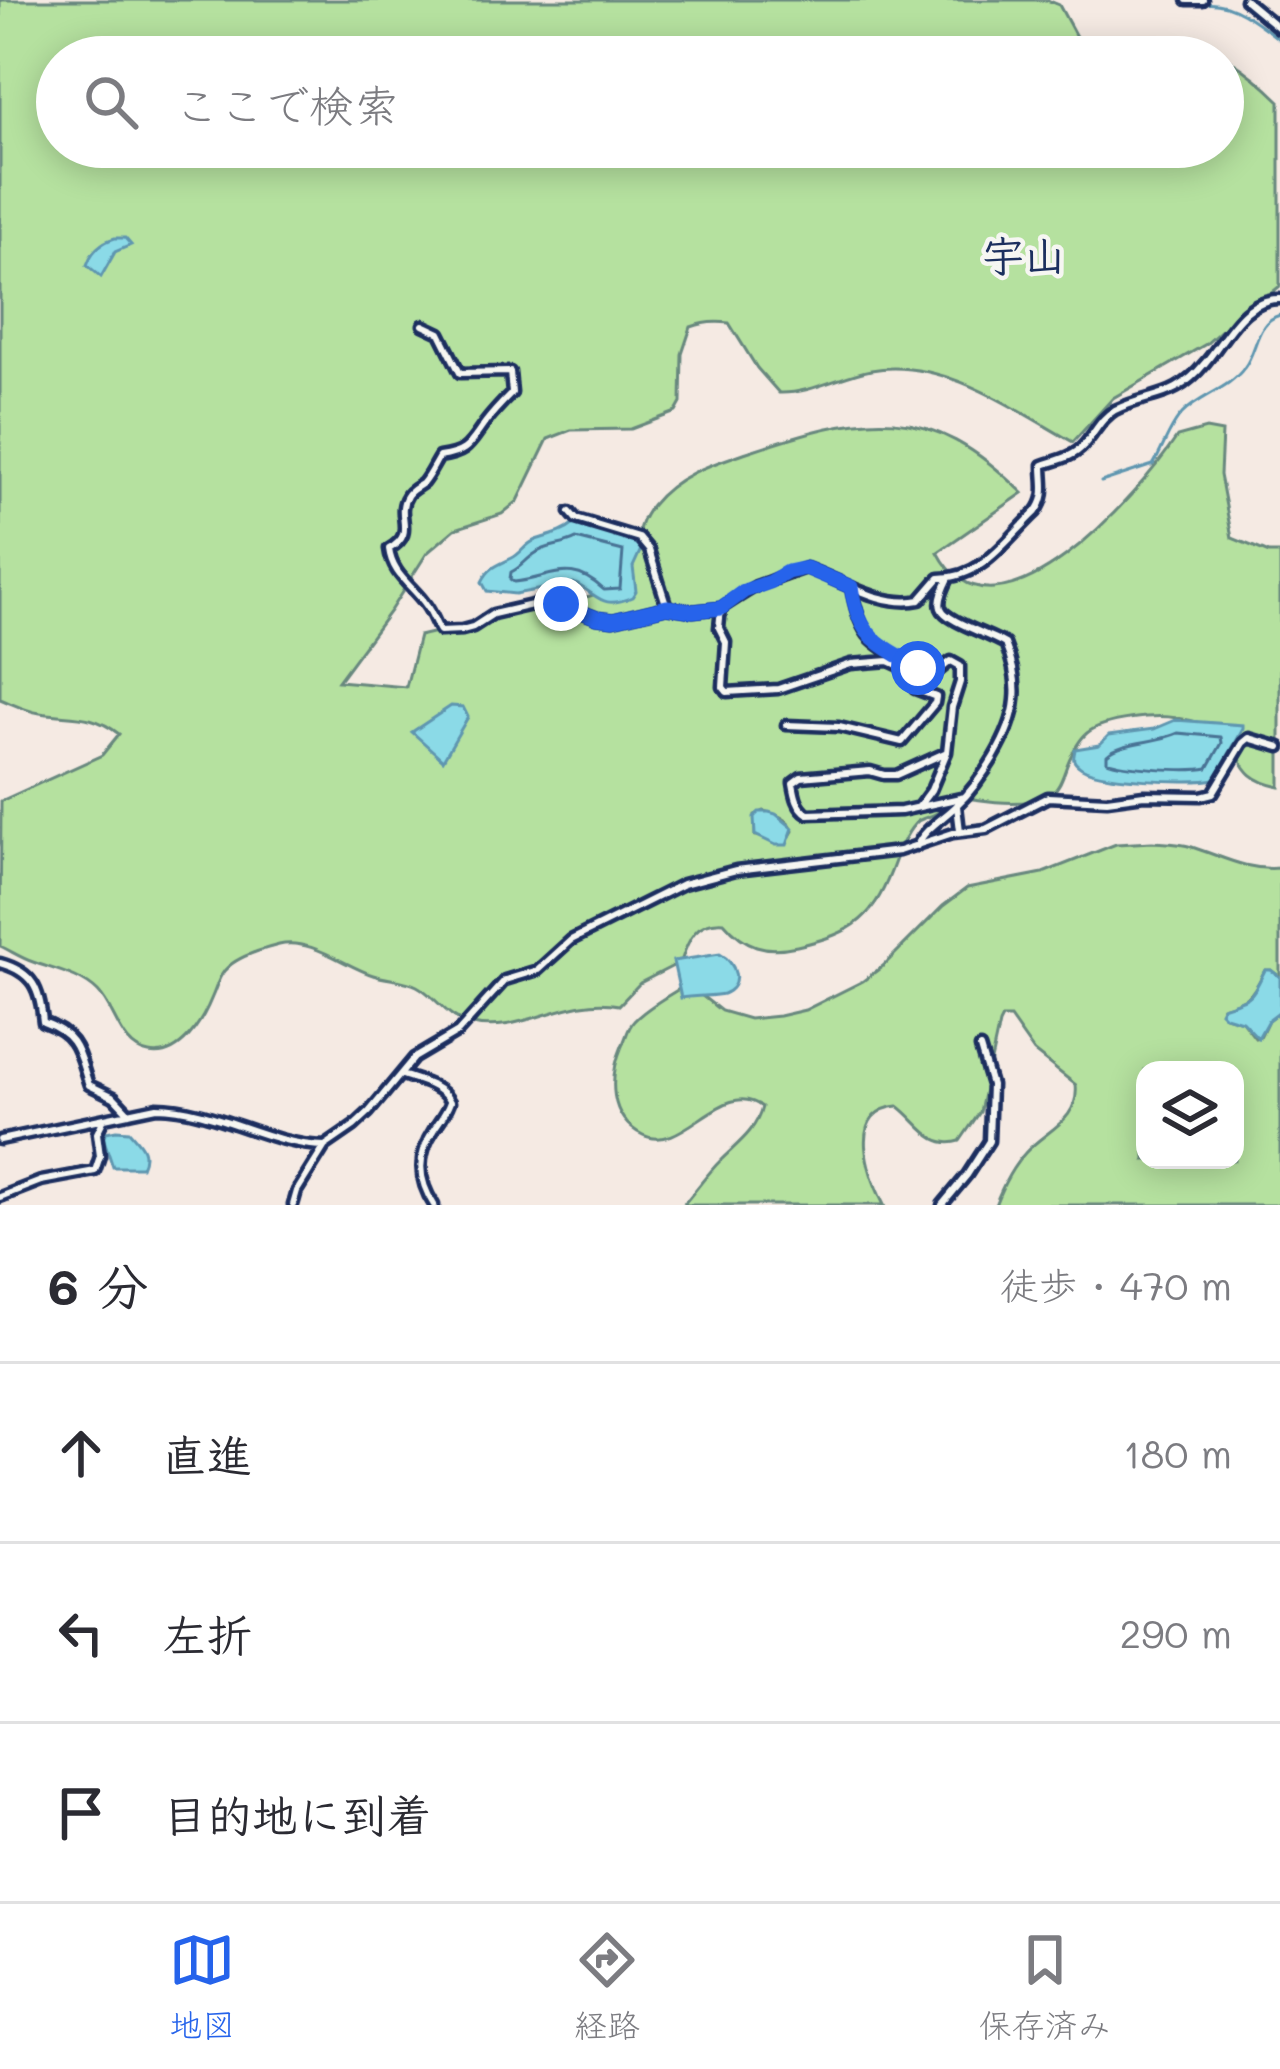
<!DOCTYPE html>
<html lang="ja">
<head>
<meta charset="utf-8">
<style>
  :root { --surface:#fff; --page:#f7f7f7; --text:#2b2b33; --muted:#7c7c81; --line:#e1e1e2; --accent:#2563eb }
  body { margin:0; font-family:Mali,"Klee One",sans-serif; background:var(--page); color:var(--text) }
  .controls { position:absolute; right:36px; bottom:36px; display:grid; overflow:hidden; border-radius:24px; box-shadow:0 6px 30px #0003 }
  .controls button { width:108px; height:108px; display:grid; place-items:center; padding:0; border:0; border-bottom:3px solid var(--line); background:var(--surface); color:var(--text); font:60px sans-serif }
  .stop { position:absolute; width:36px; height:36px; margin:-27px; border:9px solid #2563eb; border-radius:50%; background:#fff }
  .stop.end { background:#2563eb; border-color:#fff; box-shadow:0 3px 12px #0008 }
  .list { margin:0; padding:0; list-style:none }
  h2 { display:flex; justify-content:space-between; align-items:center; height:156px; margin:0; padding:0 48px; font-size:51px }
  h2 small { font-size:39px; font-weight:400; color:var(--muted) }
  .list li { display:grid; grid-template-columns:78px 1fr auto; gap:36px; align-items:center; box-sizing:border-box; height:180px; padding:0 48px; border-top:3px solid var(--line) }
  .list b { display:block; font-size:45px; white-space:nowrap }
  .list em { font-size:39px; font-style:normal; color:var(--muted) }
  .icon { flex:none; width:66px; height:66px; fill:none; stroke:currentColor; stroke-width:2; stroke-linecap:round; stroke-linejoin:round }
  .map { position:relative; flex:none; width:1280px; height:1205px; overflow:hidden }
  .search { position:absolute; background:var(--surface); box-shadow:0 6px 30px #0003; left:36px; right:36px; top:36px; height:132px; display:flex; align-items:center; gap:30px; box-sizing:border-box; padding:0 42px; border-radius:66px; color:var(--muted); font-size:45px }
  .sheet { height:696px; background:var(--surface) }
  nav { display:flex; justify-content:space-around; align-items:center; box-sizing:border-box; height:168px; border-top:3px solid var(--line); background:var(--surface); font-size:33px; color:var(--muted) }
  nav a { display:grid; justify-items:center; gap:6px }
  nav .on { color:var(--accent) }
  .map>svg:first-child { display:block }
</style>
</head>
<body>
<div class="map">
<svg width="1280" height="1205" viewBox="0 0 1280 1205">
  <rect width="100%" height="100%" fill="#f5eae3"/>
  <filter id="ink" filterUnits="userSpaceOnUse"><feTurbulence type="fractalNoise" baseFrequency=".00833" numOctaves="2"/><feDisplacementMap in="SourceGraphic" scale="24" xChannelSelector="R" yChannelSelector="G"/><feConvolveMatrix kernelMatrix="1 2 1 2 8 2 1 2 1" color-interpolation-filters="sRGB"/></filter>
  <g filter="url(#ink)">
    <!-- green -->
    <path fill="#b5e19f" stroke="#68887e" stroke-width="3" fill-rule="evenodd" d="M0,0H1047L1059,5L1087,57H57V147H1223V57H1157C1159,55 1170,46 1173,46C1205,33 1259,80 1280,101V286L1237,321L1227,325L1206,344L1113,398L1073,442C1014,409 942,357 871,370C840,376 810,394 779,393L757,368L729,323C715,321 704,322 691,327L682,354L681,403L676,412L631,429L571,430L548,439L518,501L502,514L455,529L427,553L390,611L338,681L406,687L419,636L590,596C658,572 620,544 652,505C676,475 712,464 747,452C866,412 926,398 1023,493L938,552C995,662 1141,491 1177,437L1206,429L1222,432L1220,475L1232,538L1269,553H1280V787C1234,777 1247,755 1220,733C1209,724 1191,720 1177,718C1156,714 1104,719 1087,733C1081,738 1074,749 1071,756C1064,769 1062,788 1049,795C1022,809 985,800 957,797C950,802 943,810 935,814C932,816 920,819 918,821C907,830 900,849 895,861C875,918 855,933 797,946C765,953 745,947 724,922C696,920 688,939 681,962L640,983L619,1005C567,994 520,1037 468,1023C446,1017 436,996 417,986C404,979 387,980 373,975C345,966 309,937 279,945C263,949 242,955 229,966C219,974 217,986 212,997C202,1022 180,1059 149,1053C120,1048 116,1010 98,992C81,975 55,970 33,962C21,958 11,951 0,946L1,801L102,755L119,734C91,712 72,718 40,713C26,711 13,704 0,699ZM764,811C775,814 791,819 793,831L787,841L755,836V815Z
      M1152,842C1165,843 1180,843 1192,847C1223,857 1247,871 1280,868V977L1271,970H1265C1252,995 1252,999 1222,1007L1225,1016L1242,1021L1255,1038L1260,1037L1268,1020L1280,1011V1205H995C1002,1187 1012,1167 1025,1153C1045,1130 1080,1121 1076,1085L1034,1052L1010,1018H1002L999,1024L980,1112L960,1141C931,1150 919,1121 898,1106C845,1111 869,1175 884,1205H683C696,1190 707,1174 721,1160C738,1143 756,1131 762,1107C723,1076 683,1155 643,1135C608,1118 609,1077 622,1046C626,1038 628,1027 634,1021C648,1006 670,995 687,984L721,1011L749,1019L779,1016L805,1010L863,981L883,966L943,906L967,888L1043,873L1116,844ZM1145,1070H1235V1160H1145Z"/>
    <!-- water -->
    <path fill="#8bdae7" stroke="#5e96b0" stroke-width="3" d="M115,238H125L131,245L115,252L101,277L87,265C92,250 101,242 115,238Z
      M574,524L629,538L643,545L633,567L636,591L632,597C601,611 598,594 574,583L515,594L487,591L482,582C489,567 498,565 512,558C522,553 525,544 536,540C550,535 562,534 574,524Z
      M451,706L463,707L468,717L443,760L412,732Z
      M1175,720L1243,725V729L1215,779C1195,784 1093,780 1079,766C1071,760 1074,757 1075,749L1099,745L1109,735L1154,729Z
      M769,812L776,814L793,828L787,845H776L755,835L754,817L759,812Z
      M720,954C736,962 744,986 723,994C717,996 692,996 681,998L673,961Z
      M1265,970H1271L1280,977V1011L1268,1020L1258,1038L1242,1021L1225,1016L1220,1011L1222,1007C1254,997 1250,999 1265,970Z
      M116,1130L129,1131C140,1144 149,1150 141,1167H113L103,1137L106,1132Z"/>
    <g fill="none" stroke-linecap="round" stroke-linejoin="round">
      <!-- shore -->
      <path stroke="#487395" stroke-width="3" d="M576,539L623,551L620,589L604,590C570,558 553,578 514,582L510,579L511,572C522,567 526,559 536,553C547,545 564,546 576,539Z
        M1178,733L1221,737L1222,743L1208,768C1190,772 1123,768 1107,761V755C1122,741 1157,743 1178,733Z"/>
      <!-- stream -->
      <path stroke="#5e96b0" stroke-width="3" d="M1202,1L1205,4C1231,0 1261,25 1280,40
        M1101,482L1153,465C1163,450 1169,427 1182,414C1199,396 1229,389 1244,368C1258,350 1255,322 1280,315"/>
      <!-- street casing -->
      <g stroke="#1b2f5e" stroke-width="15">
        <path id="street" d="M1187,0H1203
          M1245,0L1280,29
          M423,325L440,333L460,373L510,372L512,393C503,402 493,412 485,423C469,445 468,453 439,457C434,465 429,476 423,483C418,487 410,490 407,496C394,516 418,533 389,549C392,575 412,585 426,605C432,613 435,623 440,631L462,630L473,627L493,614L532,605L561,604L597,618L613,620L667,607L693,611L721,608L756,586L806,568C841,580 881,608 920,600L939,578C983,578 1006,540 1036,512C1048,496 1043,484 1043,465C1058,460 1074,457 1084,445C1095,433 1101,418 1115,410C1152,392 1174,401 1205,363C1226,339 1243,298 1280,299
          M570,512L576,519L639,538L649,550L667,607
          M851,587C854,601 858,622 867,634C878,648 920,672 936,673L951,661L960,666V682L952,707L947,752L931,790L920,805
          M721,608L719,628L726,642L723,687L727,692L778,689L851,664L889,661L902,667L915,689L936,697L935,703L902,742L839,727L786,725
          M947,752L896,775H884L870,771L801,777L793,783C795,795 797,807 808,814L901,811L965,797
          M957,806L960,831
          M917,846C924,829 943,819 956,806C981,782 1012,735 1015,700C1017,681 1012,661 1005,644C992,635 946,622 941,608C938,600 945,586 949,578
          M0,963C33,972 40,989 43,1022C79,1035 78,1053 89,1085L114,1097L129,1113
          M402,1075C419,1081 441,1085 450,1102C446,1113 441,1119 434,1129C417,1155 417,1179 434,1205
          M0,1140L157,1107C216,1108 267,1145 325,1146
          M0,1197L41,1181L95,1171L100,1156L97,1133L104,1119
          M293,1205L297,1191L325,1146L354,1126L369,1112L414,1058L458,1032L505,980L538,970L571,940L683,884L736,870L899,851L953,833L986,829L1048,797L1107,800L1144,795L1201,796L1213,793L1243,743L1249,738L1280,747
          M942,1205L967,1175L989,1141L991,1085L980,1048"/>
      </g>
      <!-- street -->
      <use href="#street" stroke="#f6f6f2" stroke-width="6"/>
    </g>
  </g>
  <g fill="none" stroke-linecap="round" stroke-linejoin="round" filter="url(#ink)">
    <!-- route -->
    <path stroke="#2563eb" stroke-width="15" d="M561,604L597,618L613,620L667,607L693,611L721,608L744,591L770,582L787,572L806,568L851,587C860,641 878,641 918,668"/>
  </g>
  <g text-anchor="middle" stroke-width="9" stroke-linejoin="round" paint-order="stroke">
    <!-- quarter labels -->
    <g font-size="42" font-weight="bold" fill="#1b2f5e" stroke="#f6f6f2">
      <text x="1024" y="271">宇山</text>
    </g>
  </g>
</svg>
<div class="controls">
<button><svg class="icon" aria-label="layers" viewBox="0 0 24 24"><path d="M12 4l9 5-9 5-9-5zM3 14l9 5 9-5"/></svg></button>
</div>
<div class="stop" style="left:918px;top:668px"></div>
<div class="stop end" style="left:561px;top:604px"></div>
<div class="search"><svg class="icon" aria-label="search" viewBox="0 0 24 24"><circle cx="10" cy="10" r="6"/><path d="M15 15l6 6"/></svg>ここで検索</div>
</div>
<section class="sheet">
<h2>6 分<small>徒歩 · 470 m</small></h2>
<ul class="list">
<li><svg class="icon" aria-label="ahead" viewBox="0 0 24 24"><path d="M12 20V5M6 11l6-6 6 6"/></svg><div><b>直進</b></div><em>180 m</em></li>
<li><svg class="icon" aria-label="left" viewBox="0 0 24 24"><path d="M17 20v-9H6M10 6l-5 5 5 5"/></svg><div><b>左折</b></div><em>290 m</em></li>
<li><svg class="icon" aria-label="arrive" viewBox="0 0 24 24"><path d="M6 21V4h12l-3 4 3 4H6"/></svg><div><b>目的地に到着</b></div></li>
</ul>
</section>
<nav>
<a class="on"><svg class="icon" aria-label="map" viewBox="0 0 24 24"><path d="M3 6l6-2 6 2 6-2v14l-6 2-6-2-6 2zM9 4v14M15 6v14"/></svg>地図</a>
<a><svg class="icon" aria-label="directions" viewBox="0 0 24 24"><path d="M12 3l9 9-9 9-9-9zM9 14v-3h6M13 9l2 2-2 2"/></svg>経路</a>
<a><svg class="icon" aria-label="saved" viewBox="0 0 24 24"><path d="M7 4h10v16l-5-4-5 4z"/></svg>保存済み</a>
</nav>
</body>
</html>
